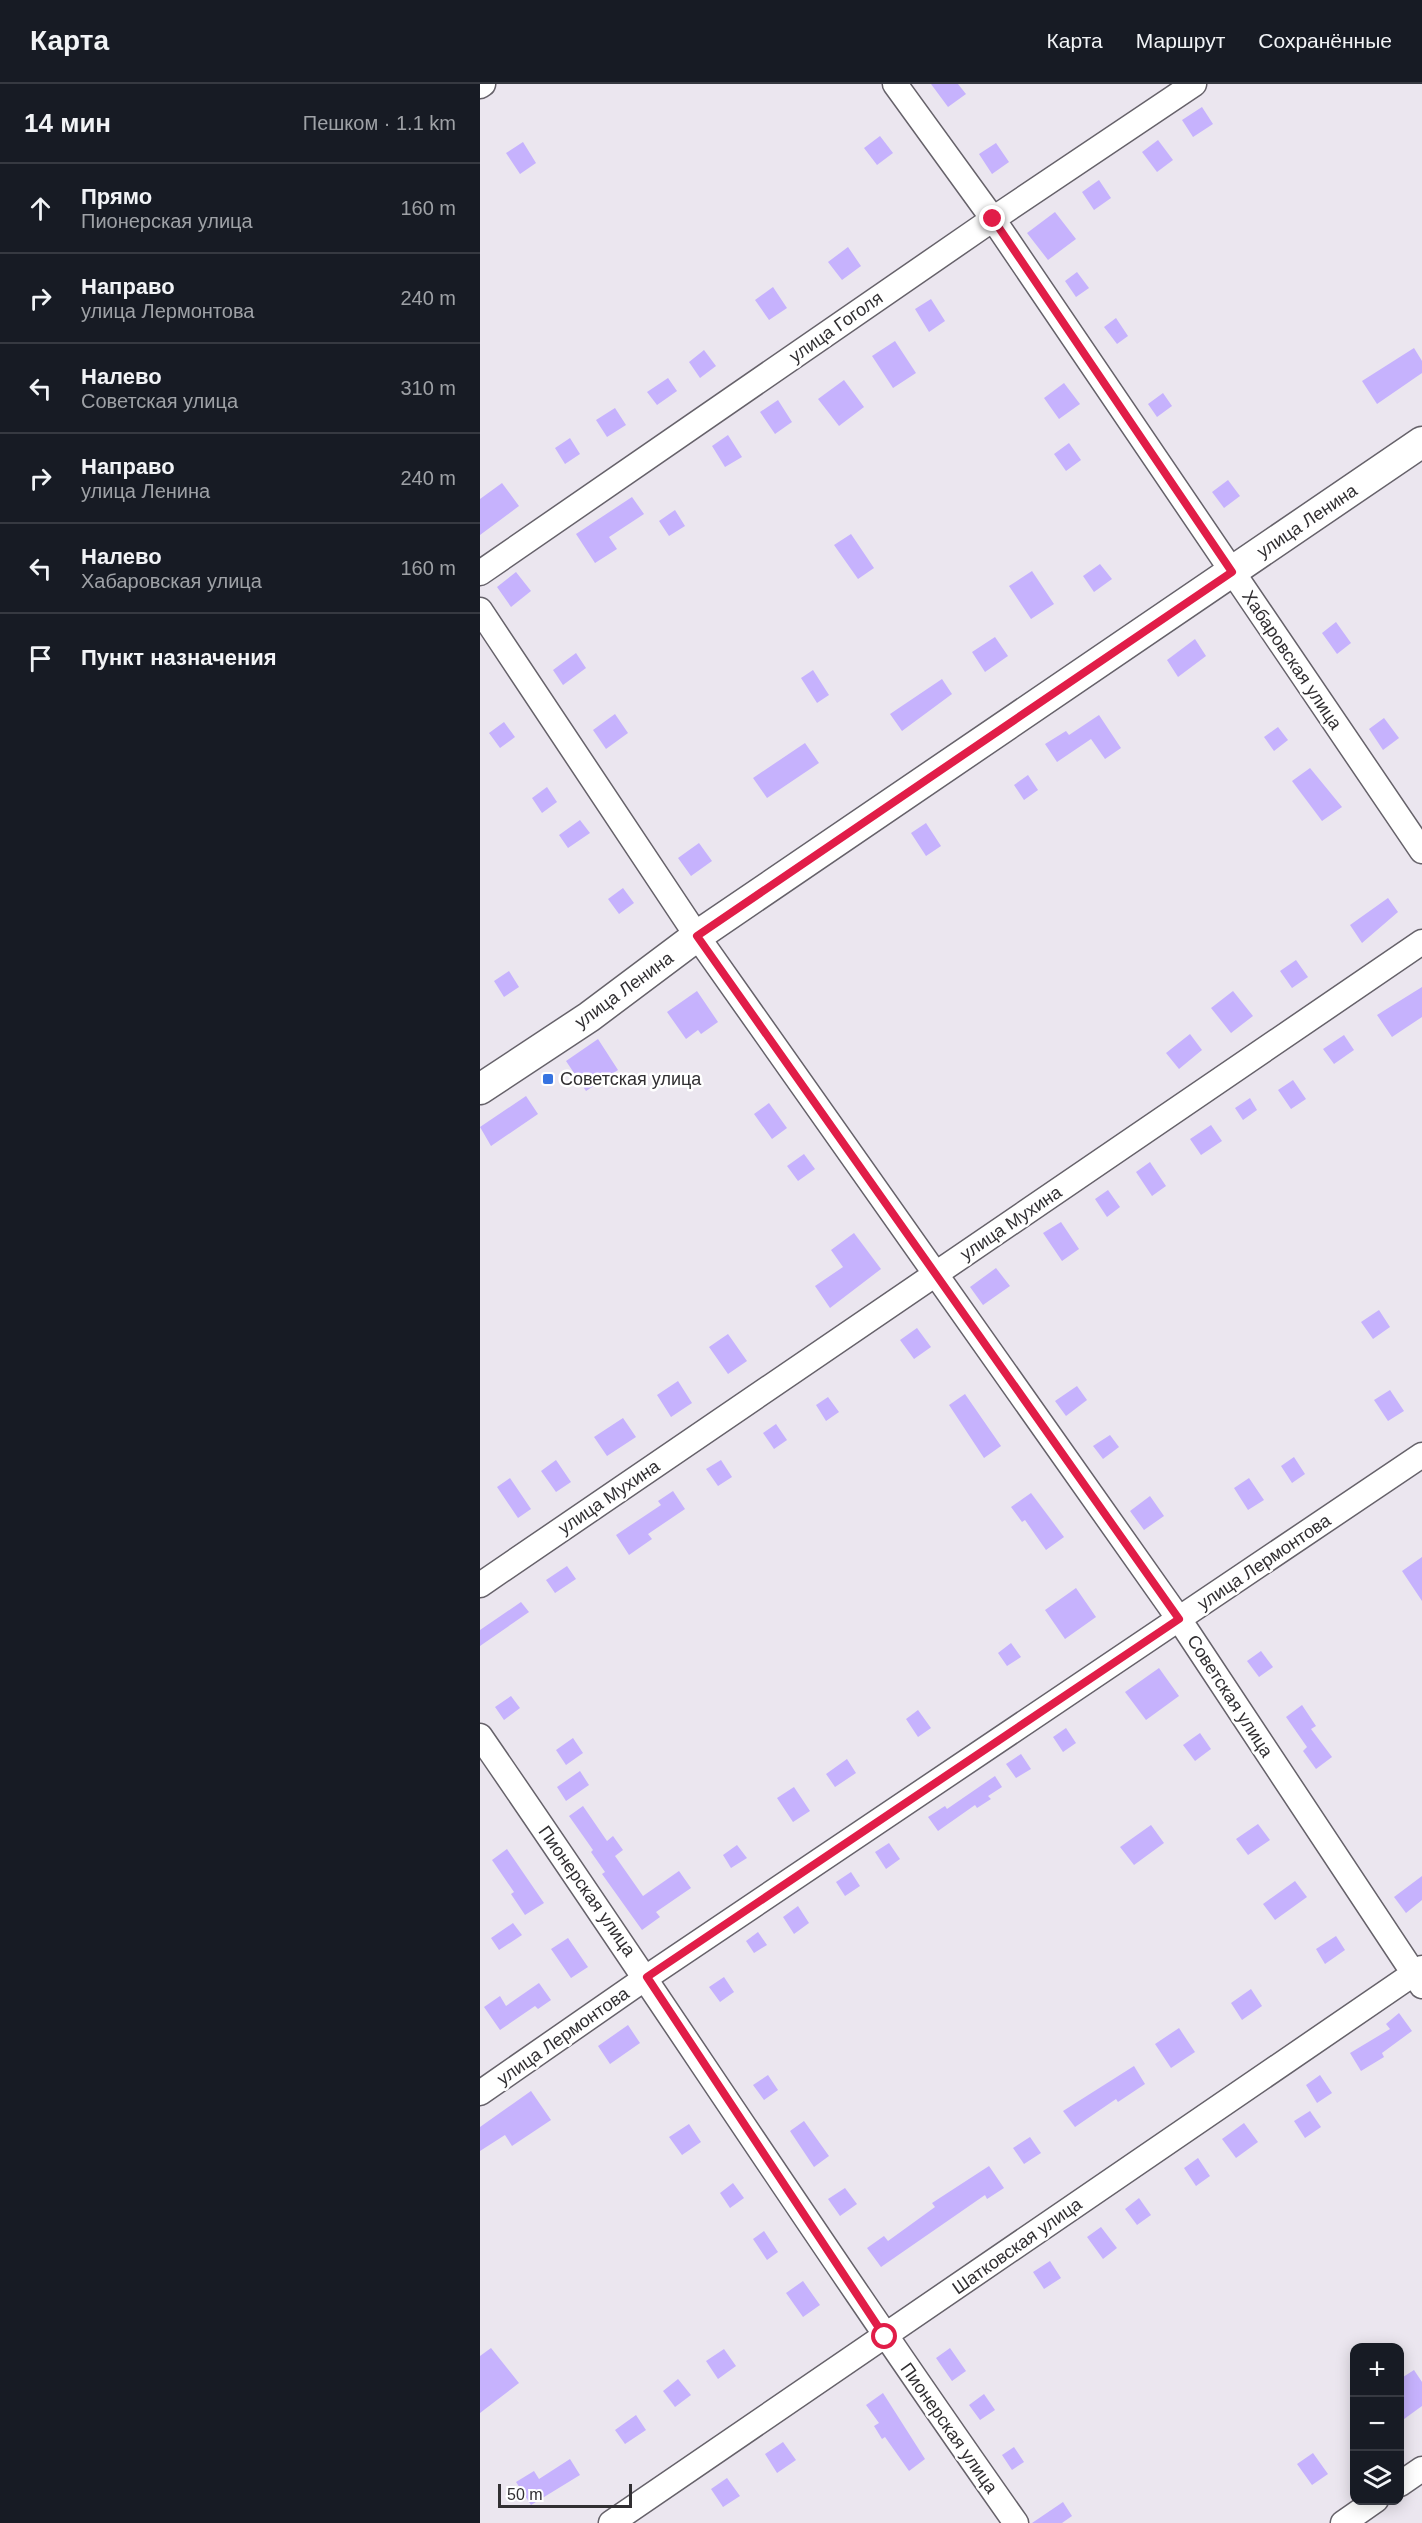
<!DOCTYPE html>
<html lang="ru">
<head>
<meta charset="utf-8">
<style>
  :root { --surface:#171b24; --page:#242831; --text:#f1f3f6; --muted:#9ea1a6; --line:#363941 }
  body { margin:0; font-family:Helvetica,sans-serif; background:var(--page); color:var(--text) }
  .controls { position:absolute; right:18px; bottom:18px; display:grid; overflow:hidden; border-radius:12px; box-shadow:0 3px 15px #0003 }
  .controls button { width:54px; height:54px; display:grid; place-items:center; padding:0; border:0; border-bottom:2px solid var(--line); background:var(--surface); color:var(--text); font:30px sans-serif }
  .scale { position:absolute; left:18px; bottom:15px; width:134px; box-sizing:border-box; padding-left:6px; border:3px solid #312f32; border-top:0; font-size:16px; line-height:21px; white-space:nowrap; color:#312f32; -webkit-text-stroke:4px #fff; paint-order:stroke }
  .stop { position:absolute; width:18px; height:18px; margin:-14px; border:4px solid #e11d48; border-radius:50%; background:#fff }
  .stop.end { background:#e11d48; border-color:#fff; box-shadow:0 2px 6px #0008 }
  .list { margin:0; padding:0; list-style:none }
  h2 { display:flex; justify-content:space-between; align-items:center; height:78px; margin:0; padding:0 24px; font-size:26px }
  h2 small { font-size:20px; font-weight:400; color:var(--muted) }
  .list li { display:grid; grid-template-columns:39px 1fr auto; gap:18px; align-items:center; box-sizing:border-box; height:90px; padding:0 24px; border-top:2px solid var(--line) }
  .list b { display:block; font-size:22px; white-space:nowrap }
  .list p { margin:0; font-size:20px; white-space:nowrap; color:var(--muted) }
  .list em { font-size:20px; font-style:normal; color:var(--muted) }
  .icon { flex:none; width:33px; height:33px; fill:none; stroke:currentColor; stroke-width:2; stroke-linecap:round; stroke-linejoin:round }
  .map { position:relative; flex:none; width:942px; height:2439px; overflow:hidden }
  header { display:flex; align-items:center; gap:36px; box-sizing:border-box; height:84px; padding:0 30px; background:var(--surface); border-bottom:2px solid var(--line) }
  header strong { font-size:28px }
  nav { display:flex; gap:33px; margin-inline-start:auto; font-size:21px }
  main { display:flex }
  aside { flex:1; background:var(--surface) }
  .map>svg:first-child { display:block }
</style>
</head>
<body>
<header>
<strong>Карта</strong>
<nav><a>Карта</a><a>Маршрут</a><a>Сохранённые</a></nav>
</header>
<main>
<aside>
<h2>14 мин<small>Пешком · 1.1 km</small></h2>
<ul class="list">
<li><svg class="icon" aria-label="ahead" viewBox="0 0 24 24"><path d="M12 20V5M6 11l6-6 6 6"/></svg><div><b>Прямо</b><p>Пионерская улица</p></div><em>160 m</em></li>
<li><svg class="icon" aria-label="right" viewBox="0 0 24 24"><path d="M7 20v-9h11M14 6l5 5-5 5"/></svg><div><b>Направо</b><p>улица Лермонтова</p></div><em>240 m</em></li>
<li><svg class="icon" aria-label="left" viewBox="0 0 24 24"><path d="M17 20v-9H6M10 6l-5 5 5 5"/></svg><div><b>Налево</b><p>Советская улица</p></div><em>310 m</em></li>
<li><svg class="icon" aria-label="right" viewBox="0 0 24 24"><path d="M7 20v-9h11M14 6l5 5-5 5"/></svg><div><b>Направо</b><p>улица Ленина</p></div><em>240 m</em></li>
<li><svg class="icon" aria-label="left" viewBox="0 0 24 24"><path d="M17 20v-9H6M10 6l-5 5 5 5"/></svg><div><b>Налево</b><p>Хабаровская улица</p></div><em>160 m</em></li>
<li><svg class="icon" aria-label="arrive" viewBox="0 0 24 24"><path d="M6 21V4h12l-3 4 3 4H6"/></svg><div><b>Пункт назначения</b></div></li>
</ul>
</aside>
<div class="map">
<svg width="942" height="2439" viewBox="0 0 942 2439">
  <rect width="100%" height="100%" fill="#ebe6ef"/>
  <!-- building -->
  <path fill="#c6b2fd" d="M451,0H478L486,10L468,23Z
    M722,23L733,40L713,53L702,36Z
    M400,52L413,69L397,81L384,64Z
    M678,56L693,76L677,88L662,68Z
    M43,58L56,79L40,90L26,69Z
    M516,59L529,78L512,90L499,70Z
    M619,96L631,114L614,126L602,108Z
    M575,128L596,155L568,176L547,149Z
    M368,163L381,182L362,196L348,178Z
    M597,188L609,204L596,213L585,197Z
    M293,203L307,224L289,236L275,216Z
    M451,215L465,237L449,248L435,225Z
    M636,234L648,252L637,260L624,243Z
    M415,257L436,289L413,304L392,272Z
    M934,264L942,277V289L897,320L882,297Z
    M224,266L236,282L220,294L209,278Z
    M188,294L197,307L177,321L167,308Z
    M364,296L384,323L359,342L338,315Z
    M584,299L600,320L579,335L564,314Z
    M683,309L692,322L677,333L668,320Z
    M298,316L312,338L295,350L280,328Z
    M135,324L146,341L127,353L116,336Z
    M248,351L262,373L245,383L232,362Z
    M90,354L100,370L85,380L75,364Z
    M589,359L601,376L586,387L574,370Z
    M748,396L760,412L744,424L732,408Z
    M22,399L39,422L0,451V415Z
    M152,413L164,430L129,453L137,465L115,479L96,450Z
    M195,426L205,442L189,452L179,437Z
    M371,450L394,484L378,495L354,461Z
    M620,480L632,495L614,508L603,492Z
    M552,487L574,520L551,535L529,502Z
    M36,488L51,507L31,523L17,503Z
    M856,538L871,559L857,570L842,549Z
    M515,553L528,572L505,588L492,568Z
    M715,555L726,572L698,593L687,576Z
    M96,569L106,584L83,601L73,586Z
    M333,586L349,611L337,619L321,594Z
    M462,595L472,610L422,647L410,630Z
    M135,630L148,649L126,665L113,646Z
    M619,631L641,664L625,675L611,655L577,678L565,660L586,647L589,651Z
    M904,634L919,654L903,666L889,645Z
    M24,638L35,653L20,664L9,649Z
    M798,643L808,656L794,667L784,653Z
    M325,659L339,679L287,714L273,694Z
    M830,684L862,723L842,737L812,697Z
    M548,691L558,706L544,716L534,701Z
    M67,703L77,718L62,729L52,714Z
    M100,736L110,749L88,764L79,751Z
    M446,739L461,762L446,772L431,749Z
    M219,759L232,777L211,792L198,774Z
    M143,804L154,819L139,830L128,815Z
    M908,814L918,828L882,859L870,841Z
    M816,876L828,893L812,904L800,887Z
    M29,887L39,903L24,913L14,897Z
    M942,903V933L912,953L897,931Z
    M217,907L238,938L221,950L218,946L206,955L187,928Z
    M753,907L773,932L751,949L731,924Z
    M710,950L722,966L699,985L686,969Z
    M864,951L874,966L854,980L843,965Z
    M118,955L138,986L106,1007L86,977Z
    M813,996L826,1015L811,1025L798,1006Z
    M46,1012L58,1030L11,1062L0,1043Z
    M770,1014L777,1026L763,1036L755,1024Z
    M289,1019L307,1044L292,1055L274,1030Z
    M731,1041L742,1057L721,1071L710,1055Z
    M324,1070L335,1085L318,1097L307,1082Z
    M670,1078L686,1102L672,1112L656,1088Z
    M628,1106L640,1123L627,1133L615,1115Z
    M581,1138L599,1165L582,1177L563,1149Z
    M374,1149L401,1185L350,1224L335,1202L363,1183L351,1166Z
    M516,1184L530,1202L503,1221L490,1203Z
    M899,1226L910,1243L893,1255L881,1238Z
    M437,1244L451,1263L434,1275L420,1256Z
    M248,1250L267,1277L248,1290L229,1263Z
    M198,1297L212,1319L191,1333L177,1311Z
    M597,1302L607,1316L586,1332L575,1317Z
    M910,1306L924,1327L908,1337L894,1316Z
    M485,1310L521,1362L504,1374L469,1321Z
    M348,1313L359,1328L346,1337L336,1321Z
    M143,1334L156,1353L127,1372L114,1353Z
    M296,1340L307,1356L294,1365L283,1349Z
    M630,1351L639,1363L623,1375L613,1362Z
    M814,1373L825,1390L812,1399L801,1382Z
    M76,1376L91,1398L76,1408L61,1387Z
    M241,1376L252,1393L238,1402L226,1385Z
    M30,1394L51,1425L38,1434L17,1403Z
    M769,1394L784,1416L768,1426L754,1404Z
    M193,1407L205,1425L168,1450L172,1455L149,1471L136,1451L181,1421L178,1417Z
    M551,1409L584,1453L566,1466L545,1436L542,1438L531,1423Z
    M670,1412L684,1432L664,1446L650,1427Z
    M942,1473V1517L922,1487Z
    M87,1482L96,1495L75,1509L66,1496Z
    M596,1504L616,1533L585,1555L565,1526Z
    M41,1518L49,1528L0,1562V1546Z
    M531,1559L541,1573L527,1582L518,1569Z
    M781,1567L793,1583L779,1593L767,1577Z
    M679,1584L699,1612L666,1636L645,1608Z
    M31,1612L40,1624L24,1636L15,1623Z
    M822,1621L836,1642L831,1645L852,1673L836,1685L823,1667L827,1663L806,1633Z
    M438,1626L451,1644L438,1653L426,1635Z
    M586,1644L596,1659L583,1668L573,1653Z
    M720,1649L731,1665L715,1677L703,1661Z
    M93,1654L103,1669L86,1681L76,1666Z
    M541,1670L551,1685L536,1694L526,1680Z
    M367,1675L376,1689L355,1703L346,1690Z
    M100,1687L109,1701L86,1717L77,1703Z
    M515,1692L522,1703L508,1712L511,1715L497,1724L495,1721L458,1747L448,1733L465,1722L467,1725Z
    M314,1703L330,1727L313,1738L297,1714Z
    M103,1722L127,1757L133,1752L143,1766L135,1772L163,1812L199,1787L211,1804L176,1828L180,1833L162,1846L122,1790L125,1788L111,1768L113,1766L89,1732Z
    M778,1740L790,1756L768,1771L756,1755Z
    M671,1741L684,1759L654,1781L640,1763Z
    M409,1759L420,1775L406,1785L395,1768Z
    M257,1761L267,1774L251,1784L243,1771Z
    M27,1765L64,1819L45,1831L31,1810L34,1808L12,1776Z
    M371,1788L380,1802L365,1812L356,1798Z
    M942,1792V1816L926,1829L914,1813Z
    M815,1797L827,1813L795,1836L783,1820Z
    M318,1822L329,1839L314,1850L303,1833Z
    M33,1839L42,1851L19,1866L11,1854Z
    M278,1848L287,1861L274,1869L266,1857Z
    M856,1852L865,1866L845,1880L836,1865Z
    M88,1854L108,1883L91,1894L71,1865Z
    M244,1893L254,1908L240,1918L229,1903Z
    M59,1899L71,1916L58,1925L55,1922L20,1946L4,1923L20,1912L26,1922Z
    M771,1905L782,1922L762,1936L751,1919Z
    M919,1929L932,1947L902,1969L904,1973L881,1987L870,1969L910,1945L906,1940Z
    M148,1941L160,1959L130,1980L118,1962Z
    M699,1944L715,1968L691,1984L675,1960Z
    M654,1982L665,2000L638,2018L636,2015L595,2043L583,2027Z
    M288,1991L298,2006L284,2016L273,2001Z
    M840,1991L852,2009L837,2019L826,2001Z
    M51,2007L71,2036L32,2062L25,2051L0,2067V2043Z
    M830,2027L841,2043L825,2054L814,2037Z
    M324,2037L349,2072L334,2083L310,2047Z
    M764,2039L778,2058L756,2074L742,2055Z
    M209,2040L221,2058L202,2071L189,2053Z
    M550,2053L561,2069L544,2080L533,2064Z
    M718,2074L730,2092L716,2102L704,2084Z
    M509,2082L524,2104L507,2115L505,2111L401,2183L387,2164L404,2152L408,2157L455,2123L452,2119Z
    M253,2099L264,2114L250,2124L240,2109Z
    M365,2104L377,2120L360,2132L348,2115Z
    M659,2114L671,2131L657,2141L645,2125Z
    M621,2143L637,2164L623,2175L607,2153Z
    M284,2147L298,2168L287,2176L273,2155Z
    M570,2177L581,2194L564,2205L553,2188Z
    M323,2197L340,2221L323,2233L306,2209Z
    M11,2264L39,2299L0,2329V2272Z
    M470,2264L486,2287L472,2297L456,2274Z
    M244,2265L256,2282L238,2295L226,2277Z
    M934,2286L942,2298V2322L920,2338V2295Z
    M198,2295L211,2311L195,2323L183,2307Z
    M403,2309L445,2375L429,2387L405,2353L402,2355L394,2342L399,2339L386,2321Z
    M504,2310L515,2326L500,2336L489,2321Z
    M156,2331L166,2346L145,2360L135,2346Z
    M303,2358L316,2376L297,2389L285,2370Z
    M534,2363L544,2378L532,2386L522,2371Z
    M833,2369L848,2390L832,2401L817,2380Z
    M90,2375L100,2391L51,2421L36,2398L54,2387L59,2395Z
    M247,2394L260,2412L243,2423L231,2405Z
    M583,2418L592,2432L582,2439H552Z"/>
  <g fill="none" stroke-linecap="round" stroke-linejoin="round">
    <!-- minor casing -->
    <g stroke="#66626a" stroke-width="27">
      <path id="minor" d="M415,0L513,135L942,767
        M0,2L3,0
        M0,489L513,135L714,0
        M0,526L217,852L699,1535L942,1902
        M0,1501L942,858
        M0,1652C180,1913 353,2180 536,2439
        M0,2009L167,1893L942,1371
        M920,2400L942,2385
        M131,2439L942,1884
        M863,2439L896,2416"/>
    </g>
    <!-- major casing -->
    <g stroke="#66626a" stroke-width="33">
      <path id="major" d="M0,1005L109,933L217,852L942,358"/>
    </g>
    <!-- minor -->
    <use href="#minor" stroke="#fff" stroke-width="24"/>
    <!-- major -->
    <use href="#major" stroke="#fff" stroke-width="30"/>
  </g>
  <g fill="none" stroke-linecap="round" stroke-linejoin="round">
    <!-- route -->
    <path stroke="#e11d48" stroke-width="8" d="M405,2253L167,1893L699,1535L217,852L752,488L513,135"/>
  </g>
  <!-- markers -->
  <rect fill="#3673e1" stroke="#fff" stroke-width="2" x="62" y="989" width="12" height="12" rx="3"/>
  <g text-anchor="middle" stroke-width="5" stroke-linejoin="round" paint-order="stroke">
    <!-- street labels -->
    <g font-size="18" fill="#312f32" stroke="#fff">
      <text transform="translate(356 243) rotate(-35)" y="6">улица Гоголя</text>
      <text transform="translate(827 437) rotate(-34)" y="6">улица Ленина</text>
      <text transform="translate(812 576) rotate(56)" y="6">Хабаровская улица</text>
      <text transform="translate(144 906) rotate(-36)" y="6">улица Ленина</text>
      <text transform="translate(531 1139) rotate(-34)" y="6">улица Мухина</text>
      <text transform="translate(129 1413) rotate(-34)" y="6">улица Мухина</text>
      <text transform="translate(784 1478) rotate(-34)" y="6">улица Лермонтова</text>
      <text transform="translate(750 1612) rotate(57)" y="6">Советская улица</text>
      <text transform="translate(107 1807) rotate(55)" y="6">Пионерская улица</text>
      <text transform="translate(83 1952) rotate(-35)" y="6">улица Лермонтова</text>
      <text transform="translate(537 2162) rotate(-35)" y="6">Шатковская улица</text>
      <text transform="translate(469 2344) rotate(55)" y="6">Пионерская улица</text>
    </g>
    <!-- poi labels -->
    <g font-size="18" fill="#312f32" stroke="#fff" text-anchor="start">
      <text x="80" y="1001">Советская улица</text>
    </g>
  </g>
</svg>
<div class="controls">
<button>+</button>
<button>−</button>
<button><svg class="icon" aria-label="layers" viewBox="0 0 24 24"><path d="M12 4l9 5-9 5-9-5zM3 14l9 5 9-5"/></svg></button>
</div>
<div class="scale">50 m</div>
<div class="stop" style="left:405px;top:2253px"></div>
<div class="stop end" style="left:513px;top:135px"></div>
</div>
</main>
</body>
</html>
